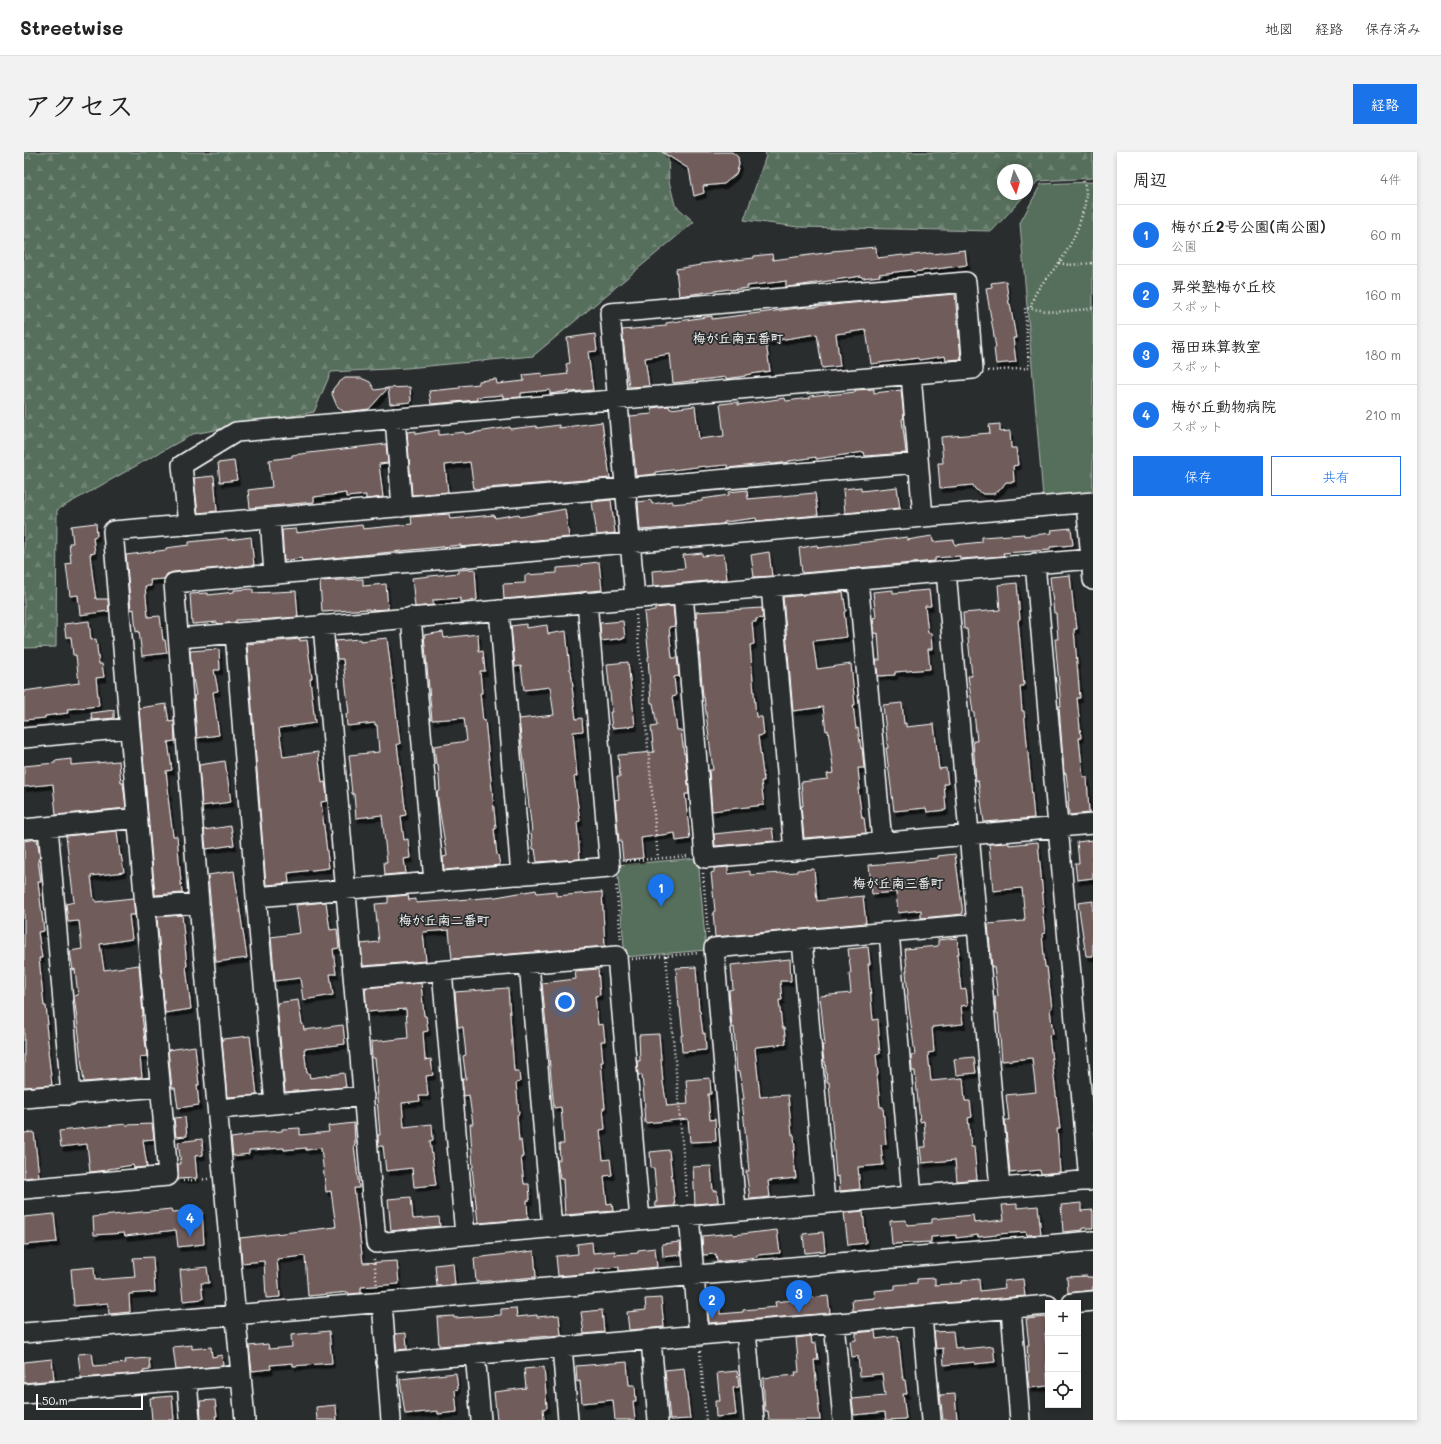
<!DOCTYPE html>
<html lang="ja">
<head>
<meta charset="utf-8">
<style>
  :root { --surface:#fff; --page:#f2f2f2; --text:#222; --muted:#767676; --line:#e0e0e0; --accent:#1a73e8 }
  body { margin:0; font-family:Mali,"Klee One",sans-serif; background:var(--page); color:var(--text) }
  .controls { position:absolute; right:12px; bottom:12px; display:grid; overflow:hidden; border-radius:0px; box-shadow:0 2px 6px #0003 }
  .controls button { width:36px; height:36px; display:grid; place-items:center; padding:0; border:0; border-bottom:1px solid var(--line); background:var(--surface); color:var(--text); font:20px sans-serif }
  .compass { position:absolute; left:973px; top:12px; width:36px; height:36px; border-radius:50%; background:var(--surface); box-shadow:0 2px 6px #0003; rotate:175deg }
  .scale { position:absolute; left:12px; bottom:10px; width:107px; box-sizing:border-box; padding-left:4px; border:2px solid #fff; border-top:0; font-size:11px; line-height:14px; white-space:nowrap; color:#fff; -webkit-text-stroke:3px #2a2d2e; paint-order:stroke }
  .you { position:absolute; left:541px; top:850px; width:14px; height:14px; margin:-10px; border:3px solid #fff; border-radius:50%; background:#1a73e8; box-shadow:0 0 0 6px #1a73e833 }
  .badge { display:grid; place-items:center; width:26px; height:26px; border-radius:50%; background:var(--accent); color:#fff; font-size:13px; font-weight:700 }
  .pin { position:absolute; translate:-50% -33px; filter:drop-shadow(0 1px 2px #0008) }
  .pin::after { content:''; position:absolute; top:21px; width:14px; height:12px; background:inherit; clip-path:polygon(0 0,100% 0,50% 100%) }
  .list { margin:0; padding:0; list-style:none }
  h2 { display:flex; justify-content:space-between; align-items:center; height:52px; margin:0; padding:0 16px; font-size:17px }
  h2 small { font-size:13px; font-weight:400; color:var(--muted) }
  .list li { display:grid; grid-template-columns:26px 1fr auto; gap:12px; align-items:center; box-sizing:border-box; height:60px; padding:0 16px; border-top:1px solid var(--line) }
  .list b { display:block; font-size:15px; white-space:nowrap }
  .list p { margin:0; font-size:13px; white-space:nowrap; color:var(--muted) }
  .list em { font-size:13px; font-style:normal; color:var(--muted) }
  .actions { display:flex; gap:8px; padding:12px 16px }
  .actions a { flex:1; padding:9px 0; border:1px solid var(--accent); border-radius:0px; text-align:center; font-size:14px; color:var(--accent) }
  .actions .main { background:var(--accent); color:#fff }
  .icon { flex:none; width:22px; height:22px; fill:none; stroke:currentColor; stroke-width:2; stroke-linecap:round; stroke-linejoin:round }
  .map { position:relative; flex:none; width:1069px; height:1268px; overflow:hidden; border-radius:0px }
  header { display:flex; align-items:center; gap:24px; box-sizing:border-box; height:56px; padding:0 20px; background:var(--surface); border-bottom:1px solid var(--line) }
  header strong { font-size:19px }
  nav { display:flex; gap:22px; margin-inline-start:auto; font-size:14px }
  .intro { display:flex; align-items:center; justify-content:space-between; box-sizing:border-box; height:96px; padding:0 24px }
  h1 { margin:0; font-size:28px }
  .button { padding:10px 18px; border-radius:0px; background:var(--accent); color:#fff; font-size:14px; font-weight:700 }
  main { display:flex; gap:24px; padding:0 24px }
  aside { flex:1; background:var(--surface); border-radius:0px; box-shadow:0 2px 6px #0003 }
  .map>svg:first-child { display:block }
</style>
</head>
<body>
<header>
<strong>Streetwise</strong>
<nav><a>地図</a><a>経路</a><a>保存済み</a></nav>
</header>
<div class="intro"><h1>アクセス</h1><a class="button">経路</a></div>
<main>
<div class="map">
<svg width="1069" height="1268" viewBox="0 0 1069 1268">
  <defs>
    <pattern id="forest-firs" width="22" height="20" patternUnits="userSpaceOnUse"><rect width="22" height="20" fill="#566e5c"/><path d="M5 1l3.5 6h-7zM16 11l3.5 6h-7z" fill="#6f8474"/></pattern>
    <filter id="shadow"><feDropShadow dx="2.5" dy="4.5" stdDeviation="0" flood-color="#0009"/></filter>
  </defs>
  <rect width="100%" height="100%" fill="#2a2d2e"/>
  <filter id="ink" filterUnits="userSpaceOnUse"><feTurbulence type="fractalNoise" baseFrequency=".025" numOctaves="2"/><feDisplacementMap in="SourceGraphic" scale="8" xChannelSelector="R" yChannelSelector="G"/><feConvolveMatrix kernelMatrix="1 2 1 2 8 2 1 2 1" color-interpolation-filters="sRGB"/></filter>
  <g filter="url(#ink)">
    <!-- forest -->
    <path fill="url(#forest-firs)" stroke="#aab6ae" d="M0,0H645L644,3L645,29L651,53L670,70L509,204L383,216L307,220L290,260L169,282L33,358L32,495L0,496Z
      M741,0H1069V26L1014,29L1003,41V18H979V42H1002L968,79L775,75L720,68L742,4Z"/>
    <!-- park -->
    <path fill="#566e5c" stroke="#aab6ae" d="M1069,30V340L1019,345L996,71L1017,32Z
      M674,706L682,798L601,805L593,713Z"/>
    <!-- building -->
    <path fill="#6f5c5a" stroke="#fff" filter="url(#shadow)" d="M638,0H708L714,5L715,13L712,22L700,32L679,34L680,41L670,44L665,17Z
      M852,95L853,106L879,103L880,104L907,101L908,102L941,98L943,113L889,120L888,118L855,122L856,124L838,126L837,124L772,134L762,135V129L723,134L724,136L706,138L705,137L655,144L652,117L677,113L676,112L730,106V104L748,102L749,108L808,100V99Z
      M982,129L985,152H986L992,186H989L992,210L972,212L970,196H972L962,136L968,135L967,131Z
      M931,142L937,207L922,208L921,204L895,208L894,206L847,212L842,178L812,182L816,214L798,216L793,182L742,190L746,219L721,223V224L702,227V225L649,231L646,202L621,206L625,234L605,235L598,178L642,174V171L688,164V167L782,155H784V156L818,152Z
      M571,182L573,199L564,200L569,238L546,240L545,239L526,242V238L497,241V245L479,246V243L453,245V248L407,252L405,239L436,236V234L455,232V229L472,227L473,232L500,229L499,223L518,221V225L544,222L542,212L546,211L543,186Z
      M321,226H337L346,230L351,238L364,236L345,257L320,260L313,254L308,242L309,237L313,232Z
      M386,235L387,250L366,252L364,236Z
      M850,237V241L877,238L880,266L878,267L882,301L841,304L840,300L792,307V305L765,309V310L750,312H747V311L704,316L703,313L681,315V314L631,320V322L612,324L606,264L628,262L627,256L645,254L646,257L671,254L675,287L700,284L696,252L714,250V253L761,246L762,249L786,246V244L804,242L805,243L831,240V238Z
      M578,270L586,326L450,337L446,310L421,313L424,340L388,343L383,280L392,279V282L415,278V283L440,280L441,282L486,275V277L512,274L513,276L535,273V276Z
      M976,272V280L986,279L987,296H992L994,313L989,314L990,330H982L976,338L969,342H959L951,337L949,333L916,336L914,311H919L917,285L966,281L965,273Z
      M362,292L364,311L355,312L359,345L342,347V343L322,345V341L290,345V350L226,356L224,338L248,335L245,308L268,305V303Z
      M210,309L213,328L196,330L194,311Z
      M190,324L193,359L174,361L170,326Z
      M837,335V339L873,335L876,356L821,361L819,337Z
      M723,338L724,347L791,341L794,363L733,369L732,366L700,370V372L616,378L614,350L627,348L628,352L648,349V352L678,349V347L705,343V340Z
      M587,348L591,381L573,383L568,350Z
      M541,357L545,385L437,395V393L278,409L277,406L260,409L258,378L272,377V381L338,373L339,377L388,372L387,365L425,362L426,367L470,363L471,366L495,362L496,365Z
      M72,371L73,384L69,385L71,401L66,402L69,428L72,447H84L85,459L56,463L54,443L46,444L42,412L47,411L45,391H49L47,374Z
      M1047,376L1049,393L1026,395V398L979,401L980,404L936,407V404L911,406V409L778,421L775,396L793,393L794,396L883,385V388L908,384L909,390L930,388L931,393L958,390V385L1000,382V384L1028,381L1027,378Z
      M227,385L230,413L149,420L143,422L140,427L126,428L127,434H121L124,465L136,464L139,488H141L143,501L118,504L115,479L112,480L110,457L107,458L102,403L142,398V396L165,393V390L203,386L204,388Z
      M745,400L748,424L730,425L727,403Z
      M678,401V404L700,402L703,427L629,434L628,419L661,416L659,403Z
      M575,410L578,438L480,447L479,432L501,431V423L533,421V416L557,414V412Z
      M451,417L453,448L436,450V446L409,448V453L391,455L388,426L434,421V418Z
      M1046,423L1050,461H1051L1053,477H1050L1056,546H1053L1057,586H1055L1059,625H1063L1065,661L1045,663L1044,649H1045L1042,621L1040,622L1035,554H1037L1031,487H1034L1032,461H1030L1026,425Z
      M339,427V434L362,432L364,457L345,458V457L298,460L296,429Z
      M993,431L996,467L994,468L1000,534H996L998,559H1000L1010,666L960,670L954,628L952,629L949,589H953L950,561H949L944,524H948L943,477H940L939,461L976,458L974,433Z
      M229,437V441L272,439L274,465L234,468V467L212,468V470L194,472L193,470L168,472L166,442L184,441V443L210,440V438Z
      M869,438V441L905,438L907,454H901L904,481H907L908,497H904L906,517L871,520V523L854,524L852,508H856L854,481L851,482L849,466L852,465L849,440Z
      M819,440L822,459L820,460L823,485L789,489L793,517L827,512L831,553H829L832,577L834,576L837,597L838,596L840,616H834L836,637H834L838,666H840L842,681L780,686L777,654H779L777,630L804,627L803,622L810,621L804,578L802,579L799,555L769,559L759,445Z
      M649,454L651,474L645,475L648,506H653L655,524L650,525L652,544L648,545L653,578H657L660,602L661,601L665,642H661L666,687L652,689L651,681L617,686L619,706L599,708L597,688L595,689L591,648L595,647L593,625H596L594,603L630,600L627,575L633,574L629,551H627L624,505H625L620,460L631,459V456Z
      M738,456L739,466L732,467V470H728L730,492L726,493L732,565H738L740,583L734,584L740,629H737L740,653L688,659L685,618H689L680,545H679L672,460Z
      M65,469L67,488L72,487L75,512H78L80,525L72,526L75,554L43,557L44,561L21,564V566L0,568V539L55,531L52,503H49L47,485H42L40,472Z
      M599,469L601,486L577,489L576,471Z
      M502,472V476L523,473L524,482L542,479L546,518H547L549,535H548L552,567L558,566L559,579L549,580L553,624L550,625L556,669L553,670L556,707L513,710L511,697H509L507,680H508L495,567L530,563L526,535L500,538L497,514L491,515L487,474Z
      M419,480L420,486L454,482L455,500L459,499L461,519H456L458,541H456L459,569L461,568L472,677H470L473,703H474L476,713L420,718L419,705L423,704L414,649L413,640L416,639L414,612H412L410,594L443,589L440,566L408,568L400,483Z
      M363,486L376,592H373L382,663L377,664L380,688L384,687L386,706L380,707L382,721L361,723L360,710H363L358,663L332,666L330,642H328L326,622H327L325,603L355,600L353,573H351V571L323,574L322,562H325L319,507H313L311,489L336,487V489Z
      M276,487V489L283,488L288,526L286,527L291,571L255,576L259,605L294,600L298,631L301,630L303,644V649L297,650L305,716L264,721L265,731L242,733L223,492Z
      M195,497L196,518H190L194,539L189,540L195,583L173,586L170,544L172,543L168,520L166,499Z
      M604,510L611,574L588,576L586,560H588L583,512Z
      M878,551L880,572L882,571V575L910,572L915,617L922,616L924,632H920L922,658L903,660L902,656L870,659L862,596H864L859,553Z
      M142,552L145,570L150,569L151,589L144,590L148,618L142,619L145,644L144,645L149,684H153L158,741L131,743L115,556Z
      M90,558V566L68,568L67,561Z
      M47,607V613L95,609L97,631H99L102,656L32,663L29,632L0,635V614L31,611V609Z
      M201,609L207,650L178,654L175,613Z
      M207,674L210,693L182,697L180,678Z
      M748,676L750,689L691,694L690,682Z
      M93,679L96,704L97,703L100,720L67,724L70,748H72V750L109,746L111,763H105L108,787L76,792L80,818L115,813L119,863L118,864L123,904L116,905L118,925L60,930L55,890H56L50,844L54,843L51,817L49,818L46,799L58,797L55,769L44,770L42,752L50,750L42,684Z
      M13,687L16,706L14,707L17,730H14L20,779L14,780L18,806H15L20,854H22L24,873H22L25,898H24L28,933L0,935V689Z
      M1069,688V726L1053,728L1051,711H1055L1053,690Z
      M1014,690L1020,756H1018L1021,781L1018,782L1021,815H1023L1028,856L1026,857L1029,882L1025,883L1036,977H1033L1036,1020L1017,1022L1016,1018L986,1021L981,968H985L982,943L1012,940L1008,906L978,909L974,861H972L971,845L974,844L970,815H968L964,772L1000,769V767H1001L998,736L969,739L965,692L985,691V693Z
      M931,702L939,762L897,766V758L874,761L872,740L848,742L845,713L891,709V708L914,706V704Z
      M704,715V722L726,719V723L773,720V718L790,717L793,749L839,744L842,771L691,785L689,760L691,759L687,721L690,720V716Z
      M210,719L223,806L192,810L184,723Z
      M512,738L513,741L532,739V744L578,740L581,794L428,807L425,778L399,780L402,809L339,814L337,792L355,790L351,752L364,751V745L384,743L385,748L392,747V751L472,745Z
      M1069,749V804H1062L1054,751Z
      M302,750L306,778L313,777L315,796L309,797L312,822H306L309,843L279,848L276,826L251,829L247,785L276,781L272,753Z
      M158,763L163,814H162L167,857L141,861L133,765Z
      M933,786L935,802H933L937,838L942,837L944,853L937,854L939,872L908,875L910,900L904,901L907,929L939,926L941,949H946L948,965L944,966L947,995H950L953,1027L933,1029L931,1008L898,1011L896,995H902L900,969L896,970L891,919H888L887,903L891,902L883,843H884L882,819H883L881,797L914,794V788Z
      M844,795L846,812H844L849,868L854,867L855,883H854L856,901L852,902L854,923H853L856,955H859L862,992L857,993L859,1013L834,1015L836,1037L816,1039L815,1024L812,1025L805,930H803L801,909H800L798,893H801L796,844L827,841L825,821H827L824,797Z
      M766,807L767,829H756L758,848H755L758,876H760L762,892L732,895L731,897L736,945L764,943L768,983H770L771,999H769L772,1026L744,1029L746,1045L726,1047L722,1019H725L718,947H720L716,919L713,920L710,875L708,876L705,838L709,837L707,813Z
      M672,815L675,859H676L679,882L681,881L682,898L658,900L657,883H659L656,855H655L652,816Z
      M574,817L576,843L571,844L574,873L579,872L581,889H577L579,910H577L581,956H579L581,977L576,978L579,1008L586,1007L588,1023L580,1024L583,1052L588,1051L589,1059L541,1063L539,1027H536L533,1008H536L535,992H540L537,955L530,956L518,831L552,827L551,819Z
      M397,831L400,864H402L404,879L399,880L401,908L407,907L409,923L402,924L404,944H395L396,949L378,951L380,975L408,972L409,988L406,989L412,1033L390,1035L388,1016L362,1019L359,994H355L354,989V983H356L352,935H354L351,906H348L347,890L384,886L382,857L343,860L341,836Z
      M484,836L490,919H495L496,930L492,931L495,962L493,963L495,989L497,988L499,1005H497L500,1032H505L506,1048H503L504,1067L454,1071L448,1015H449L446,972H449L445,943L440,944L438,927H442L439,904L442,903L439,875H434L431,840Z
      M274,848L278,872H279L280,878L319,873L321,892L280,897L283,921H285L286,926L320,921L322,935L261,940L253,851Z
      M635,882L639,931L643,954L664,952L662,928L686,926L687,942H684L686,968L691,967L692,989L666,990L664,967L621,971L620,956H621L618,923H614L613,909H616L615,883Z
      M226,884L233,943L203,945L198,887Z
      M171,894L175,933H173L175,953L154,956L151,936H148L144,898Z
      M950,905L952,921L932,923L930,907Z
      M161,965L163,984L152,985L150,966Z
      M330,971L331,992L330,993L335,1036H330L339,1111L373,1109L375,1132L337,1135V1141L325,1142L324,1140L284,1144L281,1104L253,1107L256,1145L242,1146L240,1109L218,1111L216,1086L312,1075L307,1039L302,1040L297,996L282,998V996L260,998V996L225,998V1002L209,1004L207,986L228,983V981L258,979V977L276,976V983L305,980L304,974Z
      M102,972V973L128,972L130,987L119,988L123,1015L110,1016L109,1013L84,1017V1018L66,1020L63,992L37,995L35,979Z
      M10,980L15,1024L0,1026V981Z
      M178,987L179,1003L171,1004L173,1026L154,1027V1012H157L154,990Z
      M645,998L651,1054L632,1055L631,1050H633L630,1016H627L626,1000Z
      M687,1014L689,1039L693,1038L694,1050L671,1052L669,1015Z
      M387,1045L389,1067L415,1065L416,1074L367,1079L364,1047Z
      M1057,1051V1059L1069,1058V1076H1059V1078L1039,1080L1037,1053Z
      M993,1052V1056L1014,1054L1017,1082L1003,1083L1002,1080L973,1082V1083L954,1085V1083L932,1086V1083L907,1085V1090L868,1092L866,1069L882,1068L883,1073L908,1071V1067L949,1063L950,1071L980,1068L978,1053Z
      M147,1057L148,1060L178,1058L180,1092L154,1095L152,1078L101,1084L100,1081L70,1083L69,1065Z
      M839,1059L842,1091L824,1093L820,1061Z
      M30,1062L33,1090L0,1093V1065Z
      M753,1078L756,1101L733,1103V1105L693,1110L692,1102L679,1103L678,1084L709,1081V1083Z
      M799,1080L801,1099L781,1101L779,1082Z
      M568,1090L569,1101L591,1099V1103L614,1101V1098L631,1096L633,1115L595,1119V1115L571,1117V1121L534,1124L532,1104L554,1102L553,1092Z
      M656,1090L657,1103L639,1105L638,1092Z
      M510,1099L512,1125L452,1130L450,1106Z
      M129,1105L131,1140L105,1142L106,1160L85,1162L84,1151L50,1154L47,1117L70,1115L71,1128L111,1125L109,1106Z
      M429,1111L431,1133L413,1134L411,1113Z
      M183,1115L185,1131H177L179,1147L159,1149L156,1118Z
      M1063,1124V1125H1069V1138L1044,1141L1043,1125Z
      M911,1126V1133L938,1131V1129L955,1127L956,1139L981,1136L980,1129L999,1127L1001,1144L829,1159L828,1148L851,1146L850,1139L871,1137V1133L893,1131V1127Z
      M804,1144L806,1161L685,1171L684,1154L696,1153V1162L719,1160V1158L752,1155L751,1150Z
      M637,1146L640,1175L605,1178L603,1160L622,1158L621,1147Z
      M492,1156L493,1165L513,1163V1165L535,1163L537,1183L415,1194L413,1165L430,1164V1166L445,1165L477,1163V1157Z
      M578,1158L580,1180L560,1182L557,1160Z
      M1022,1165L1023,1181H1021L1024,1208H1022L1024,1234L1005,1236L1003,1220H1005L1003,1193H1005L1002,1167Z
      M305,1179L308,1211L269,1214V1211L246,1213L247,1217L228,1219L225,1194L244,1192L245,1197L268,1195L267,1183Z
      M851,1179L852,1187L874,1184L879,1228H881L883,1242H879L882,1267L862,1268L861,1260L830,1263L828,1247L861,1244L858,1222L836,1224L834,1204L828,1205L826,1189L832,1188V1181Z
      M929,1179L931,1196L939,1195V1197L969,1194L971,1210L951,1212V1210L920,1213L919,1196L912,1197L910,1180Z
      M382,1181L383,1197L373,1198L371,1182Z
      M787,1184L788,1192L792,1191L794,1208H790L796,1268H745L744,1259H741L739,1226L772,1223L771,1220H775L772,1186Z
      M168,1193V1197L187,1195L188,1205L198,1203L199,1214L152,1218L149,1195Z
      M68,1201L70,1214L102,1211L101,1208L125,1206L126,1218L119,1219V1221L57,1226L54,1202Z
      M28,1207L30,1228L0,1231V1210Z
      M603,1210L605,1233H611L612,1249H609L611,1268H591L589,1248L558,1251L556,1229L553,1230L552,1214Z
      M520,1215L523,1256L519,1257L520,1268H473L470,1240L502,1236L500,1217Z
      M660,1216L666,1267L646,1268L641,1218Z
      M713,1219L715,1235L709,1236L712,1263L692,1265L691,1249H696L693,1221Z
      M432,1221L434,1237L431,1238L433,1260L414,1262V1259L381,1262L376,1227Z
      M931,1242L933,1268H919L916,1243Z
      M148,1244L150,1268H128L126,1246Z
      M191,1248L193,1264H191L192,1268H177L176,1249Z
      M312,1253L313,1268H293L292,1255Z"/>
    <g fill="none" stroke-linecap="round" stroke-linejoin="round">
      <!-- minor casing -->
      <g stroke="#fff" stroke-width="22">
        <path id="minor" d="M887,223L899,365
          M371,266L378,355
          M1062,351L1069,428
          M246,366L250,422
          M164,373L158,313L212,280L949,217L942,130L586,161C594,256 603,351 611,446
          M1011,411L1065,1029
          M922,419L976,1036
          M834,427L858,690
          M747,435L770,699
          M659,442L681,706L1069,672
          M475,458L497,723
          M387,465L410,730
          M299,473L352,1091L1069,1028
          M211,481L232,745L251,952
          M155,486L1067,407
          M0,586L105,576
          M24,675L47,943
          M0,677L114,666
          M232,745L586,715L563,450
          M122,755L175,751
          M865,780L888,1044
          M778,788L801,1051
          M505,812L528,1076
          M418,819L441,1083
          M330,826L593,804L616,1068
          M0,946L136,935
          M194,957L340,944
          M0,1037L144,1024L89,379L894,311
          M712,1059L690,796L953,772
          M665,1063L675,1184
          M358,1150L367,1268
          M1048,1151L1069,1149
          M987,1157L996,1268
          M898,1164L907,1268
          M810,1171L819,1268
          M722,1179L730,1268
          M0,1181L1069,1089
          M627,1188L634,1268
          M538,1194L544,1268
          M451,1202L457,1268
          M362,1210L1024,1153
          M163,1228L166,1268
          M0,1242L217,1223
          M221,1268L175,751L150,431L1069,350"/>
      </g>
      <!-- path -->
      <path stroke="#fff" stroke-width="2.5" stroke-dasharray="1 3" stroke-linecap="butt" d="M1035,111L1045,113L1069,111
        M1007,155C1010,137 1023,127 1034,112C1047,96 1061,63 1062,42C1062,37 1060,31 1059,27
        M964,219L1005,216L1001,156L1032,160L1064,157L1069,155
        M612,463L634,706
        M602,709L664,704
        M679,721L684,782
        M592,730L597,789
        M642,804L663,1047
        M608,807L675,801
        M159,1029L184,1027
        M350,1107L353,1134
        M676,1199L682,1268"/>
      <!-- minor -->
      <use href="#minor" stroke="#2a2d2e" stroke-width="19"/>
    </g>
  </g>
  <g text-anchor="middle" stroke-width="3.5" stroke-linejoin="round" paint-order="stroke">
    <!-- quarter labels -->
    <g font-size="13" font-weight="bold" fill="#fff" stroke="#2a2d2e">
      <text x="714" y="191">梅が丘南五番町</text>
      <text x="874" y="736">梅が丘南三番町</text>
      <text x="420" y="773">梅が丘南二番町</text>
    </g>
  </g>
</svg>
<div class="controls">
<button>+</button>
<button>−</button>
<button><svg class="icon" aria-label="locate" viewBox="0 0 24 24"><circle cx="12" cy="12" r="6"/><path d="M12 2v4M12 18v4M2 12h4M18 12h4"/></svg></button>
</div>
<svg class="compass" viewBox="-18 -18 36 36"><path d="M0-13l5 13h-10z" fill="#e53935"/><path d="M0 13l5-13h-10z" fill="#767676"/></svg>
<div class="scale">50 m</div>
<div class="you"></div>
<div class="pin badge" style="left:637px;top:755px">1</div>
<div class="pin badge" style="left:688px;top:1167px">2</div>
<div class="pin badge" style="left:775px;top:1161px">3</div>
<div class="pin badge" style="left:166px;top:1085px">4</div>
</div>
<aside>
<h2>周辺<small>4件</small></h2>
<ul class="list">
<li><span class="badge">1</span><div><b>梅が丘2号公園(南公園)</b><p>公園</p></div><em>60 m</em></li>
<li><span class="badge">2</span><div><b>昇栄塾梅が丘校</b><p>スポット</p></div><em>160 m</em></li>
<li><span class="badge">3</span><div><b>福田珠算教室</b><p>スポット</p></div><em>180 m</em></li>
<li><span class="badge">4</span><div><b>梅が丘動物病院</b><p>スポット</p></div><em>210 m</em></li>
</ul>
<div class="actions"><a class="main">保存</a><a>共有</a></div>
</aside>
</main>
</body>
</html>
